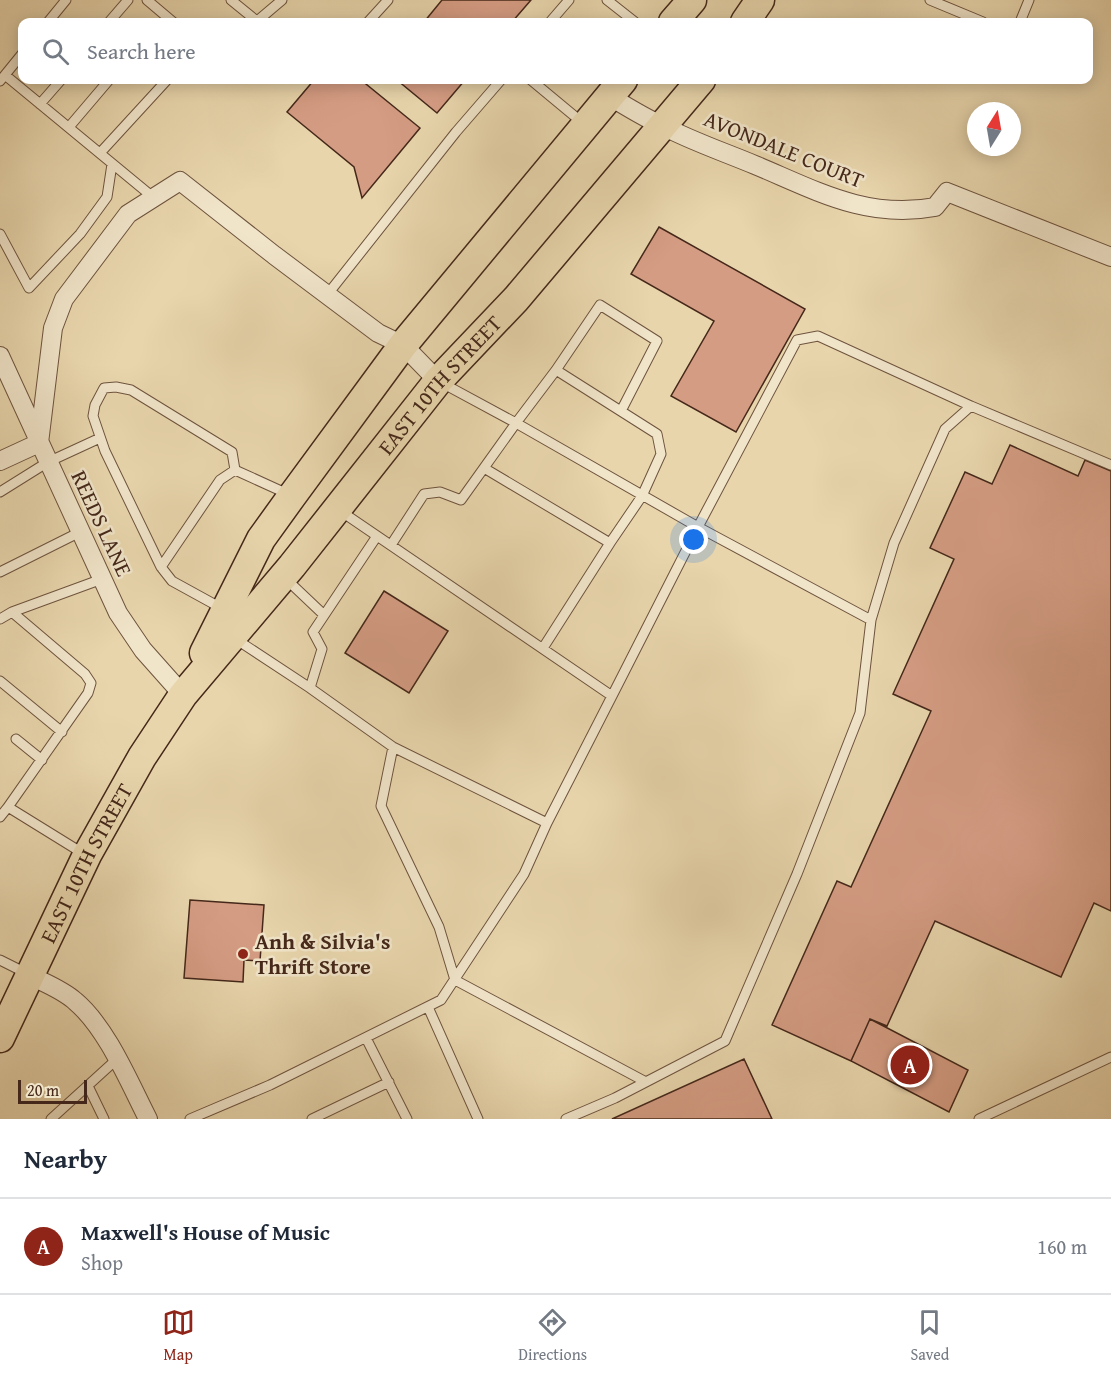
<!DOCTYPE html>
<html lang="en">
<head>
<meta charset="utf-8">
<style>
  :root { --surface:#fff; --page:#f6f6f7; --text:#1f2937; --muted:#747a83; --line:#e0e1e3; --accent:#8f2418 }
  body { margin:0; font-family:"Gentium Book Plus",serif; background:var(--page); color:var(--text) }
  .compass { position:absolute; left:967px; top:102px; width:54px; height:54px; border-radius:50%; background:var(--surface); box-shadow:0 3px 15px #0003; rotate:11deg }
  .scale { position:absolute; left:18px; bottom:15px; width:69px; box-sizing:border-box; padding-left:6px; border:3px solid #45281a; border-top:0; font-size:16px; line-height:21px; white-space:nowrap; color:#45281a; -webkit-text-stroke:4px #f0e4c9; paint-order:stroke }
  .you { position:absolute; left:694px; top:540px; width:21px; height:21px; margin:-15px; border:4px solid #fff; border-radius:50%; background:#1a73e8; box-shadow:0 0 0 9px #1a73e833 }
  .badge { display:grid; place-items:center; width:39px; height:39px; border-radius:50%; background:var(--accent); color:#fff; font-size:20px; font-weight:700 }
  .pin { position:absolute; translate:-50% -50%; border:3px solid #fff; box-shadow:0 2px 6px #0006 }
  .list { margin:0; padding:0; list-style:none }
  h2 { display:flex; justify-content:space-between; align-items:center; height:78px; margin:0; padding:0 24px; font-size:26px }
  h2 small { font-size:20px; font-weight:400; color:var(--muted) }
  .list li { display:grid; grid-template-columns:39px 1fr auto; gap:18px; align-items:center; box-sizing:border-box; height:96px; padding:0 24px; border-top:2px solid var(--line) }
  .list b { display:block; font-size:22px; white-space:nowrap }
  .list p { margin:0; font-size:20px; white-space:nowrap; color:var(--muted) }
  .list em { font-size:20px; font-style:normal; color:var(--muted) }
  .icon { flex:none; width:33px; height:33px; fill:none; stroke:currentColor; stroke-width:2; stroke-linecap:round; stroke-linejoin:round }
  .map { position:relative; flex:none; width:1111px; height:1119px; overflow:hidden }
  .search { position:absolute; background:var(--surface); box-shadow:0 3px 15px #0003; left:18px; right:18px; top:18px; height:66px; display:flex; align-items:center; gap:15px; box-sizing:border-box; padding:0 21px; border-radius:12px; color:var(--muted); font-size:22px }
  .sheet { height:174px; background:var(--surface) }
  nav { display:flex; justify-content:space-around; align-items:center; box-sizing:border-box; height:84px; border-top:2px solid var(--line); background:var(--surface); font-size:16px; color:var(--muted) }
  nav a { display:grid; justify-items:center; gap:3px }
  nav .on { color:var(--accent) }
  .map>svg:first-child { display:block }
</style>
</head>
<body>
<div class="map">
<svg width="1111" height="1119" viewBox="0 0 1111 1119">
  <rect width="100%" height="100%" fill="#e8d5ac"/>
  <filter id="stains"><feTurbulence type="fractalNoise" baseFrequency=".00333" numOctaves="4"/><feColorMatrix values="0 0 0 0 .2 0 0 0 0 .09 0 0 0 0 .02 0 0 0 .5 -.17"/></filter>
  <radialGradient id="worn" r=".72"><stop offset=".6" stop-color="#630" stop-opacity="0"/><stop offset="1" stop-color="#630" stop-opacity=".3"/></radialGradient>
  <!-- building -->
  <path fill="#d49c83" stroke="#45281a" stroke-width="1.5" d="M442,0H531L512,22H424Z
    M314,80H361L420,128L362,198L354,167L287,112Z
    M397,80H465L437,113Z
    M659,227L805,309L736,432L671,396L714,321L631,274Z
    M1010,445L1078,476L1085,460L1111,471V911L1094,903L1061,977L935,921L887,1026L870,1019L851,1061L772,1025L837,881L851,887L931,711L893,694L954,559L930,548L965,472L992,484Z
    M384,591L448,631L409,693L345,653Z
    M190,900L264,905L260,961L244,960L243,982L184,978Z
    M870,1019L968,1070L949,1112L851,1061Z
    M744,1059L772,1119H612Z"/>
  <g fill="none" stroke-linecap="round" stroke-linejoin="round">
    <!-- lane casing -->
    <g stroke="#6e533e" stroke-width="11">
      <path id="lane" d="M147,0L173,22
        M231,0L258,22
        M607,0L635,22
        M930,0L983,22
        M48,22L66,0
        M109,22L128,0
        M256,22L282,0
        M368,22L388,0
        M550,22L569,0
        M1020,22L1029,0
        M5,75L154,198
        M531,80L584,124
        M0,81L22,54
        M40,104L61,80
        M69,127L109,80
        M100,153L167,80
        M0,234L29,288L80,234L107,197L112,164
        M327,295L456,132L501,80
        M556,370L600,305L657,341L621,411
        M484,468L610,543L543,648
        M0,492L48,462L100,438
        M610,543L642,496L661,454L657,434L556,370L516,423L698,527L612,696
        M391,545L424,494L440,492L461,500L516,423L442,383
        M161,567L105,451L93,416L95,405L104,388L116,387L131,390L232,452L235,470
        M0,572L80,532
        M285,578L324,615
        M223,609L172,581L161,567L220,480L235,470L290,495
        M0,619L12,612
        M871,620L698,527L797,340L818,336L971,406
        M234,638L310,688L393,747L547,823L612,696L339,510
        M0,681L62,732
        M310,688L322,649L313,632L377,536
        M16,739L42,760
        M393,747L381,806L439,927L455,980L646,1082
        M0,817L8,807
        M84,854L8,807L88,693L91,683L85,674L12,612L102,579
        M0,960L26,973
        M428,1007L478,1119
        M366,1038L407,1119
        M88,1086L104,1119
        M51,1119L117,1059
        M190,1119L270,1085L441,1000L524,874L547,823
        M312,1119L389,1082
        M566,1119L615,1098L725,1041L797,874L860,713L871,620L894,543L945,429L971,406L1111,465
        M979,1119L1111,1057"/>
    </g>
    <!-- street casing -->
    <g stroke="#6e533e" stroke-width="20">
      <path id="street" d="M609,96C626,106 643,117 661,125C691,141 724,152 755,165C815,190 867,220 935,207L947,192L1111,257
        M0,356L118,613L143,650L183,695
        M0,461L39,443L53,328L64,299L128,214L180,181L274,255L378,333L403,345L438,381
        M31,976C45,983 63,990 75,1001C107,1028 129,1082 148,1119"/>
    </g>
    <!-- primary casing -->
    <g stroke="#45281a" stroke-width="31">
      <g id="primary">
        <path d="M673,22L692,0"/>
        <path d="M745,22L760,0"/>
        <path d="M204,653L261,539L292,496L403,345L623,80"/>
        <path id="s1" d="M0,1038L87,855L142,757L183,695L292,566L438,381L516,299L701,80"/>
      </g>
    </g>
    <!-- lane -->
    <use href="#lane" stroke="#f0e4c9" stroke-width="9"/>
    <!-- street -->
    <use href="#street" stroke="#f0e4c9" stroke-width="18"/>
    <!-- primary -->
    <use href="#primary" stroke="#e8d5ac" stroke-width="28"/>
  </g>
  <!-- markers -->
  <circle fill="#8f2418" stroke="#f0e4c9" stroke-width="2" cx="243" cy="954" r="6"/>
  <g text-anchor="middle" stroke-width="5" stroke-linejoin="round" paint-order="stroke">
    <!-- street labels -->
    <g font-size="22" fill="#45281a" stroke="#f0e4c9">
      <text transform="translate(784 149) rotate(22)" y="8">AVONDALE COURT</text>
      <text dy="8" stroke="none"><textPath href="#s1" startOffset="792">EAST 10TH STREET</textPath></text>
      <text transform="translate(102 523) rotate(65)" y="8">REEDS LANE</text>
      <text dy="8" stroke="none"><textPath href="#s1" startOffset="195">EAST 10TH STREET</textPath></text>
    </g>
    <!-- poi labels -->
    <g font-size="22" font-weight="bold" fill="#45281a" stroke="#f0e4c9" text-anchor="start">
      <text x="255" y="949">Anh &amp; Silvia's<tspan x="255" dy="25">Thrift Store</tspan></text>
    </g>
  </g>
  <rect width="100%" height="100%" filter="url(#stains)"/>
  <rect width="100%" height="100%" fill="url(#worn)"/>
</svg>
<svg class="compass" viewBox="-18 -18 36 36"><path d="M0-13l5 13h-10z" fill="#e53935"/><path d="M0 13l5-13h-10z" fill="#747a83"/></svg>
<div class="scale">20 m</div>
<div class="you"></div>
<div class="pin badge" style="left:910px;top:1065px">A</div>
<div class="search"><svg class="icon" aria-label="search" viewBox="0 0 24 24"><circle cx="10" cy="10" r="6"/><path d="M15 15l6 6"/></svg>Search here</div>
</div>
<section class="sheet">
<h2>Nearby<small></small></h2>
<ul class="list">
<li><span class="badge">A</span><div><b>Maxwell's House of Music</b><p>Shop</p></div><em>160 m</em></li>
</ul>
</section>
<nav>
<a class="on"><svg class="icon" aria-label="map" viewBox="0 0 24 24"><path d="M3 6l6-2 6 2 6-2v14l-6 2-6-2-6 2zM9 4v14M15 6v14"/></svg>Map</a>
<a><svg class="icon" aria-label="directions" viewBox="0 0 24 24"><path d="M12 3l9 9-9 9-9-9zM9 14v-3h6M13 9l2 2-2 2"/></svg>Directions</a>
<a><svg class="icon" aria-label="saved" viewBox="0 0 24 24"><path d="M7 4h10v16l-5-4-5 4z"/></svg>Saved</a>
</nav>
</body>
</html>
